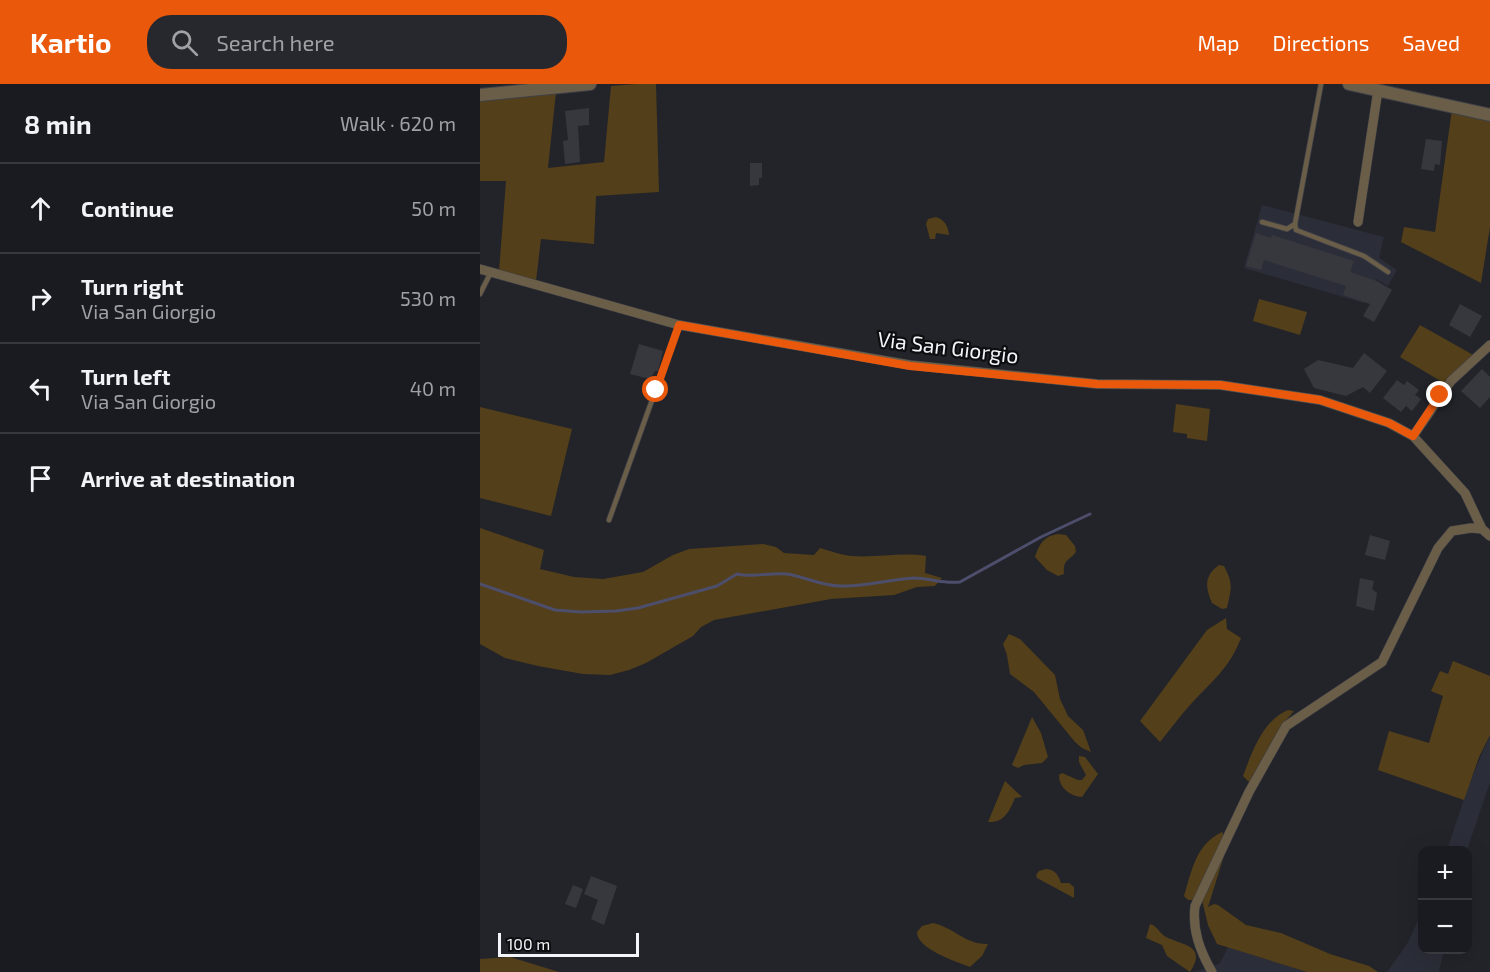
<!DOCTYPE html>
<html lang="en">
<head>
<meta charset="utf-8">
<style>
  :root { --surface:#1a1b20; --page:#27282d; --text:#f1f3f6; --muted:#9fa1a5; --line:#38393e; --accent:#ea580c }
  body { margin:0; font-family:"Exo 2",sans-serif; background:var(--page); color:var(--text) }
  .controls { position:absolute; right:18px; bottom:18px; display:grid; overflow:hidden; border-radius:12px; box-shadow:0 6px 24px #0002 }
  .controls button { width:54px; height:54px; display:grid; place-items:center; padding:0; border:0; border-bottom:2px solid var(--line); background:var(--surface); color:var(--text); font:30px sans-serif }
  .scale { position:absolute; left:18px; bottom:15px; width:141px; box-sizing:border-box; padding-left:6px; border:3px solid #f4f5f8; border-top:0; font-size:16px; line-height:21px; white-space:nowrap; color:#f4f5f8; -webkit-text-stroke:4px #0d0e10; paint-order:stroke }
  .stop { position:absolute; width:18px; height:18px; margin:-14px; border:4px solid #ea580c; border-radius:50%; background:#fff }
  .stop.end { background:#ea580c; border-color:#fff; box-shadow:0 2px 6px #0008 }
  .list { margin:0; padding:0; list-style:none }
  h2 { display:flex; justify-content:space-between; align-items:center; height:78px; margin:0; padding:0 24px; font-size:26px }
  h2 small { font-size:20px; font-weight:400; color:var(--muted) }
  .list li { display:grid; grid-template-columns:39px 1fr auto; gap:18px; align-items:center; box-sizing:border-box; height:90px; padding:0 24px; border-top:2px solid var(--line) }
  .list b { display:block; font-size:22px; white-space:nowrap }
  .list p { margin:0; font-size:20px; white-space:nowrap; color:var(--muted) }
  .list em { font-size:20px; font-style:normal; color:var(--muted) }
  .icon { flex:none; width:33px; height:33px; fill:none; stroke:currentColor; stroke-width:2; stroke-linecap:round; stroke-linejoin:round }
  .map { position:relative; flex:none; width:1010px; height:888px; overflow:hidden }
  header { display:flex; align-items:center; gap:36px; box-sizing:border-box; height:84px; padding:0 30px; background:var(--accent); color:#fff }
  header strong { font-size:28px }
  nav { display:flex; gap:33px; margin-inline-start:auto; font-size:21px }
  .search { width:420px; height:54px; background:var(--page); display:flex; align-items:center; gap:15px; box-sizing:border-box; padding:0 21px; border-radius:24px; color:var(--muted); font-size:22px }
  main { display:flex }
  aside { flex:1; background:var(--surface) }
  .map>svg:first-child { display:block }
</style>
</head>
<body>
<header>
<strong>Kartio</strong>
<div class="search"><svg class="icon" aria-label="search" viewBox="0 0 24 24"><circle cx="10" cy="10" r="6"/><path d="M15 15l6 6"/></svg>Search here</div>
<nav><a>Map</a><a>Directions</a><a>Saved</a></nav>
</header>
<main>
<aside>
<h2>8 min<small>Walk · 620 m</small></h2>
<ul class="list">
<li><svg class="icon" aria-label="ahead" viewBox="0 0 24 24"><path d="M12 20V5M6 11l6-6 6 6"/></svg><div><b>Continue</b></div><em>50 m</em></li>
<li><svg class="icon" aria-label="right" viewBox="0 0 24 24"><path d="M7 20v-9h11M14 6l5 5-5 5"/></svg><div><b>Turn right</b><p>Via San Giorgio</p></div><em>530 m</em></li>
<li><svg class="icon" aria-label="left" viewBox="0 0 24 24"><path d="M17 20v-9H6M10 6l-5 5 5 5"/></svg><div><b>Turn left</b><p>Via San Giorgio</p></div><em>40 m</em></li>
<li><svg class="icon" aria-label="arrive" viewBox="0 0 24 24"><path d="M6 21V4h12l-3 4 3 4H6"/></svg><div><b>Arrive at destination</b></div></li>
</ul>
</aside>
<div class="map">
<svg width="1010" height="888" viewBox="0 0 1010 888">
  <rect width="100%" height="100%" fill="#23242a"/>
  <!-- built -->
  <path fill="#2b2e38" d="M782,121L904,153L899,174L917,186L908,202L896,195L884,219L764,184Z
    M1010,651V698L987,766H967L989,700Z
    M942,828V866H964L959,888H907L927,860Z
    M748,863L827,888H712L729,884L740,879Z"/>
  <!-- green -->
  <path fill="#533f19" d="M155,0H176L179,108L116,112L114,160L61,155L56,197L19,187L26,97H0V15L76,8L68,84L124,78L131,2Z
    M972,25L1010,34V143L1001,199L921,158L924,143L955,148Z
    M456,133C465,136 468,142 469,151L456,149L455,155H450L446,140L448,135Z
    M779,215L827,228L820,251L773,237Z
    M940,241L995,272L964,299L920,273Z
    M696,320L730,325L727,357L707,354V350L693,348Z
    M0,323L92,345L71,432L0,414Z
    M0,444L64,466L60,485L94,493L123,495L163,488L193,471L209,465L283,460L296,463L304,469L334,471L340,464C351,467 360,471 372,472C397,474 421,468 446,472L445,489L462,494L455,502L437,503L414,511L351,515L234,536L221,543L213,552L166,579L149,586L130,591L103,590L58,582L25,574L0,560Z
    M578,450L586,451L595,462L596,468C588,478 583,475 584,490L578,492L567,486L555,473C559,460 564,452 578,450Z
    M739,481L744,482C754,501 751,505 747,524L742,525L732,519C725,503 724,492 739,481Z
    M746,534L747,545L761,554C749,585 732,597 710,621C699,633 690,646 680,658L660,637L727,546Z
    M529,550L540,555L575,591L580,615L588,632L603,646L611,668L602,664L595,658L554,608L530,590L527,571L523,560Z
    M973,577L1010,592V651L999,673L984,716L898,686L909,647L949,659L963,612L951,607L960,587L968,590Z
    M808,626L814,627L800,643L769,698L763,692C772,668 783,636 808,626Z
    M552,633L561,649L568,673L562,679L544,681L538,684L532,681Z
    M599,672L605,673L618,690L602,713C590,712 579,704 579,691L582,689L598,696H602L606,691L599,678Z
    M525,697L542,713L535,714C529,728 524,739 508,738Z
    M742,748L748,759L728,823L734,820L738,821L766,841L801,849L850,870L889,882L898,888H827L737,860L728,841L722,816H708L704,812C712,786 716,760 742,748Z
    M566,785C575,786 578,790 581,799H589L594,803V814L557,794L556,791L559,787Z
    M453,839C473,843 486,861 508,860L502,872L490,883C475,877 437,865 437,848L442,842Z
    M670,840C678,842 680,851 688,854C707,862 726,863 710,888L687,872L682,861L666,854Z
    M30,873L79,888H0V875Z"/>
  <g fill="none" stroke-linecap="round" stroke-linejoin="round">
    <!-- stream -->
    <path stroke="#4d4e6b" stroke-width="3" d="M0,500L75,526L101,528L136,527L158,524L237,502L257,490C274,494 290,488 307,490C326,493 342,502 361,502C385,503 410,495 434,494C450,494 462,500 480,498L561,453L610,430"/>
  </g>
  <!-- building -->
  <path fill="#37383e" d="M109,24V41L98,42L100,78L85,80L83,57L88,56L85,27Z
    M946,55L962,57L960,81L955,80L954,87L941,85Z
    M270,79H282V94H279V101L270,102Z
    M776,149L791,154L792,151L874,177L870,188L897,197L912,206L894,238L883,232L890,220L863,211L866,202L784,176L781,186L766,182Z
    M980,220L1002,232L990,253L969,241Z
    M159,260L183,267L178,287H175L170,295L150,290Z
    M884,269L907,287L890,309L883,303L866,312L834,304L824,285L838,276L873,284Z
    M1002,285L1010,293V313L1000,324L981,307Z
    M917,296L924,301L927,297L939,306L935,311L941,315L932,327L926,322L921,328L903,314Z
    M890,451L910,457L905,476L885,471Z
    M880,494L894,497L892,505L897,509L894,527L876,522Z
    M111,792L137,802L124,841L111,835L118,816L104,810Z
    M93,801L103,805L96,824L85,820Z"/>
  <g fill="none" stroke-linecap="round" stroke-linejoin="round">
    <!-- service casing -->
    <g stroke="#404147" stroke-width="6">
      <path id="service" d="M841,0L815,140L816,146L884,172L908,188
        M782,138L807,145L815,140
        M0,210L11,188
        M129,436L199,241"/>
    </g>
    <!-- minor casing -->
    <g stroke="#404147" stroke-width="10">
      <path id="minor" d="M878,138L898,6
        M0,185L199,241L430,281L617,300L740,301L840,316L909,339L933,352L985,409L1002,445
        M933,352L971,297L1010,261
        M732,888C720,867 712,846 715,822L769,708L806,642L902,578L958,464L972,447L991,444L1002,445L1010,452"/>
    </g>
    <!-- tertiary casing -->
    <g stroke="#404147" stroke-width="14">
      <path id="tertiary" d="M869,0L1010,31
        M0,11L110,0"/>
    </g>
    <!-- service -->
    <use href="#service" stroke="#6a5e49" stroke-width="4.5"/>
    <!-- minor -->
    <use href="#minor" stroke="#6a5e49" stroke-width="9"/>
    <!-- tertiary -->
    <use href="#tertiary" stroke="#6a5e49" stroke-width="12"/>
  </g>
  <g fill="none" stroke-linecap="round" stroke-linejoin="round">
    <!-- route -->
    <path stroke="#ea580c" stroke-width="8" d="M176,306L199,241L430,282L617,300L740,301L840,316L909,339L933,352L960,311"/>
  </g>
  <g text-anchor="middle" stroke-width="4.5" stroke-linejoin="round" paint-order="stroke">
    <!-- street labels -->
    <g font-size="21" fill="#f4f5f8" stroke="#0d0e10">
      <text transform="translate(468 264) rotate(7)" y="7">Via San Giorgio</text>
    </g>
  </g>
</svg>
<div class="controls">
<button>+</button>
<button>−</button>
</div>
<div class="scale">100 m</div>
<div class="stop" style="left:176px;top:306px"></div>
<div class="stop end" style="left:960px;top:311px"></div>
</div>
</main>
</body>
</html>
